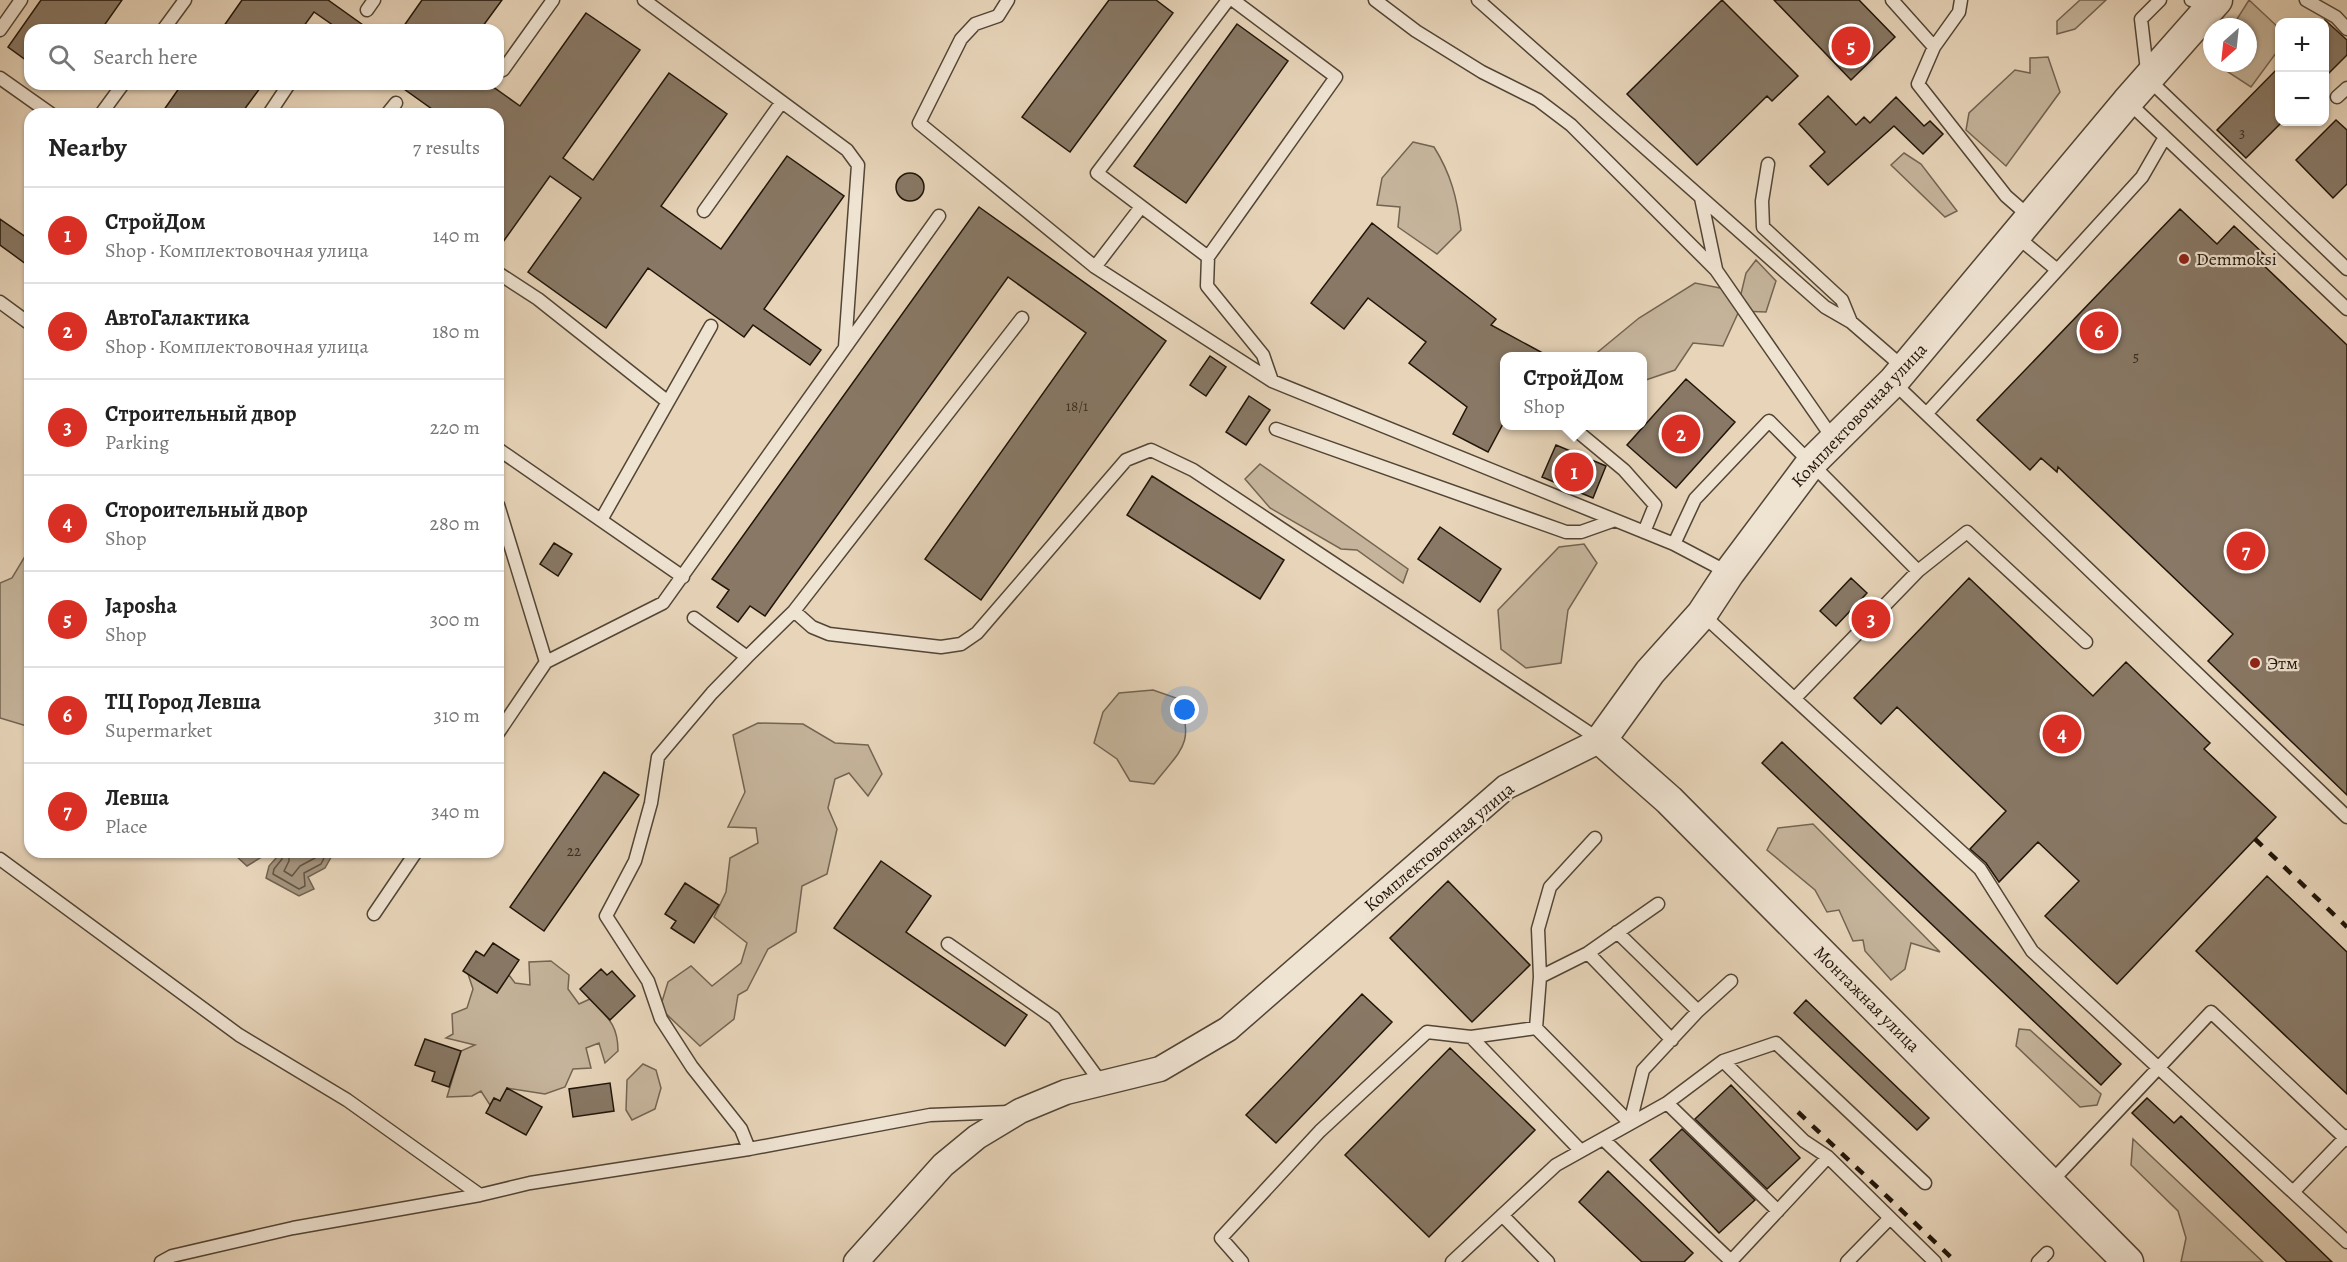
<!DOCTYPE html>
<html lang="en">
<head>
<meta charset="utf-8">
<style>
  :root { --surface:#fff; --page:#f2f2f2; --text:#222; --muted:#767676; --line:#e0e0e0; --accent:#d93025 }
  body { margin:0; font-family:Alegreya,serif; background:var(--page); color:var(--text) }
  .controls { position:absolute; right:18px; top:18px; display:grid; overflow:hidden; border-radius:12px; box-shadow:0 2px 4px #0004 }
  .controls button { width:54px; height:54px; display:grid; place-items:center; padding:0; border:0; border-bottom:2px solid var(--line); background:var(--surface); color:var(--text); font:30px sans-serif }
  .compass { position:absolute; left:2203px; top:18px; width:54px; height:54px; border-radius:50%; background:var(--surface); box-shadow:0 2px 4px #0004; rotate:207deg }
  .you { position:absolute; left:1185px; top:710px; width:21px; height:21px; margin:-15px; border:4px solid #fff; border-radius:50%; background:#1a73e8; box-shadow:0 0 0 9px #1a73e833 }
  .badge { display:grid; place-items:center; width:39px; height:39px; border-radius:50%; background:var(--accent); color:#fff; font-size:20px; font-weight:700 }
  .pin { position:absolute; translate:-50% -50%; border:3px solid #fff; box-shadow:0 2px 6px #0006 }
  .popup { position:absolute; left:1500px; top:352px; width:147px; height:78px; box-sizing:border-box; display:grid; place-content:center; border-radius:12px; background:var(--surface); filter:drop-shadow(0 2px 4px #0005); font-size:20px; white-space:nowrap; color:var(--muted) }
  .popup b { font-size:22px; color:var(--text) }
  .popup::after { content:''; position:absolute; left:50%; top:100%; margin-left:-12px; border:12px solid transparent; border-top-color:var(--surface) }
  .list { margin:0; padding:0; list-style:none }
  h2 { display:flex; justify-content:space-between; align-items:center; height:78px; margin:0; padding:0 24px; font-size:26px }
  h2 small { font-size:20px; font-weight:400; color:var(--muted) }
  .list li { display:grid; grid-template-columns:39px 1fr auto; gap:18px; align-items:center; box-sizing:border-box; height:96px; padding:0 24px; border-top:2px solid var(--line) }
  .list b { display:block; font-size:22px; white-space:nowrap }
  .list p { margin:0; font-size:20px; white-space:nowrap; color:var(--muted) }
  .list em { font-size:20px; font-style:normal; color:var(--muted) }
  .icon { flex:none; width:33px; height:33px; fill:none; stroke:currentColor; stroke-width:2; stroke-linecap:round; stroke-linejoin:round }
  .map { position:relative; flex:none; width:2347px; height:1262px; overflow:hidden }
  .search { position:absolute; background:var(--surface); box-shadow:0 2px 4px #0004; left:24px; top:24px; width:480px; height:66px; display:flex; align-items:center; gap:15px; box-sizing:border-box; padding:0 21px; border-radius:18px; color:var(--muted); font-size:22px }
  .panel { position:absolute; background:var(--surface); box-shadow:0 2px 4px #0004; left:24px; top:108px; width:480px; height:750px; border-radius:18px }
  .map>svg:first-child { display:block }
</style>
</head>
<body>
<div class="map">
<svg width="2347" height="1262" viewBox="0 0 2347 1262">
  <rect width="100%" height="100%" fill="#e7d4b9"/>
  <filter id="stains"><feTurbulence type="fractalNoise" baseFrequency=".00333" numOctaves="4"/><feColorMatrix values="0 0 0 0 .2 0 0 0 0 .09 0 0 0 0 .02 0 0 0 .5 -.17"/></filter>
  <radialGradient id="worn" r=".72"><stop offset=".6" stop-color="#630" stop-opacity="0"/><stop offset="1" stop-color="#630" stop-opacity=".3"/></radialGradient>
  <!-- green -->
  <path fill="#c5b49b" stroke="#736452" stroke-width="1.5" d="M2080,0H2106L2075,29L2057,34V21Z
    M2249,0L2280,29L2279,49L2251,87L2225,70L2223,63H2248V27H2232Z
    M2048,57L2060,92L2006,166L1966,130L1969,113L2015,70L2030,73V58Z
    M1413,142L1434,147C1451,174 1457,198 1461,230L1437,254L1398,227L1400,207L1377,205L1382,178Z
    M1904,153L1921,164L1957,211L1945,217L1891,165Z
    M1756,260L1776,281L1766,312L1739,311L1723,346L1693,343L1675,370L1643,381V356H1593L1639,318L1695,283L1725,289L1740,298L1746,273Z
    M1260,464L1408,569L1403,583L1357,550L1341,549L1270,508L1245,479Z
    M1584,544L1597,563L1568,610L1561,663L1526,668L1501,649L1498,610L1559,547Z
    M30,548V727L0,718V583L12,578Z
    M1153,690L1179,699C1195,745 1181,749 1154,784L1130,781L1117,759L1094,743L1103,712L1119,693Z
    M758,723L803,724L835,743L868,745L882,774L868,796L849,773L835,779L828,808L837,829L827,874L802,886L796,932L768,949L747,990L738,995L734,1019L700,1046L660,1008L668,982L691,966L712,986L741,963L747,943L714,917L726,892L730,858L758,843L756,828L728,827L745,792L733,735Z
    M1813,824L1940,952L1911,943L1905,969L1891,980L1865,951L1863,940L1853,941L1839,910L1827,912L1815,890L1767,850L1778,828Z
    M551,961L569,975L568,989L579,1004L590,999C607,1017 618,1024 618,1051L605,1063L599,1043L586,1048L591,1068L573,1069L565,1087L545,1094L507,1088L500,1101L494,1098L490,1105L481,1091L472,1096L447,1097L461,1051L475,1045L446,1038L453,1034L452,1014L467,1008L473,989L468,974L497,993L509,975L515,983L530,985L529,962Z
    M2019,1029L2030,1030L2101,1094L2097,1105L2080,1107L2016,1046Z
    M643,1064L656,1070L661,1088L655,1109L632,1120L626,1110L627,1080Z
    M2133,1139L2263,1262H2181L2186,1238L2178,1211L2131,1165Z"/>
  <!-- water -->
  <path fill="#a4937d" stroke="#70614f" stroke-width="1.5" d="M237,852H270L247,866L234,854Z
    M271,852H334L325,868L308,877L314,889L299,896L266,878L269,866L277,857Z"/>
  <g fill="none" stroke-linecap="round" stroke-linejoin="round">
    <!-- shore -->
    <path stroke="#625443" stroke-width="1.5" d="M280,852L282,859L274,869L273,874L299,889L305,886L304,873L321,864L327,852
      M289,852V861L284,871L292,876L300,866L315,858L319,852"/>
  </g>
  <!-- building -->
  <path fill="#887865" stroke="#211509" stroke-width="1.5" d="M41,0H122L101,30H30V63L8,47Z
    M242,0H328L370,30H340L314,12L301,30H221Z
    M422,0H502L480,30H401Z
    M1109,0H1156L1173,13L1070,152L1022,117Z
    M1722,0L1798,76L1772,101L1767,96L1697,165L1627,94Z
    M1774,0H1859L1895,37L1851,80Z
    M586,13L640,50L563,158L593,180L669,73L727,114L661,206L721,249L787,156L844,196L764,309L821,350L810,365L753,325L744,337L648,268L606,328L528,272L581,198L550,176L498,249V114H439L397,84H489L520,106Z
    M2325,20L2347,40V55L2325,77Z
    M1237,24L1288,61L1186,203L1134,166Z
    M2280,66V122H2282L2246,158L2217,130Z
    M182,84H263L241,114H161Z
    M1828,96L1856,125L1864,117L1870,123L1896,97L1924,126L1930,121L1943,134L1923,154L1894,126L1828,185L1810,166L1825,152L1799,124Z
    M2336,120L2347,130V184L2333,198L2296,160Z
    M896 187a14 14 0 1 1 28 0a14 14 0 1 1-28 0Z
    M979,207L1166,341L981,600L925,559L1086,333L1008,277L765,616L750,606L738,622L717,607L729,590L712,579Z
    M2180,209L2217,244L2234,226L2265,255L2257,259L2347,345V795L2208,661L2233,634L2058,467L2057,472L2041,458L2030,470L1977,420Z
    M0,219L30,240V267L0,245Z
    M1372,223L1496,319L1491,325L1550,357H1505V420L1488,452L1453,434L1467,407L1409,363L1426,342L1368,298L1344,329L1311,303Z
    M1210,356L1226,367L1206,396L1190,385Z
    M1686,379L1735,422L1676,488L1627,445Z
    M1249,396L1270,410L1246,445L1226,432Z
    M1556,445L1606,466L1593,498L1542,477Z
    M1152,476L1284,560L1260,599L1127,515Z
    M1440,527L1501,569L1480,602L1418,559Z
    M554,543L572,554L558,576L540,564Z
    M1851,578L1867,593L1836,626L1820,611Z
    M1969,578L2093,696L2126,662L2210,743L2204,749L2276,817L2117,984L2045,916L2079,881L2038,842L1999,882L1986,863L1970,849L2006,811L1897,707L1881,724L1854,698Z
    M1782,742L2121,1064L2101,1085L1762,763Z
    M604,772L639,795L544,931L510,907Z
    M881,861L931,896L906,932L1027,1015L1005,1046L834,928Z
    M2267,876L2347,952V1094L2196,951Z
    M1448,881L1530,965L1472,1022L1390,938Z
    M685,883L719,905L694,943L671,928L676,921L665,914Z
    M493,943L519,960L497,993L463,971L476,951L484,956Z
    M601,969L607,975L612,971L635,996L610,1020L580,989Z
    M1362,994L1392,1022L1276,1143L1246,1115Z
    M1806,1000L1929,1118L1917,1130L1794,1013Z
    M425,1039L461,1051L449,1087L432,1081L435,1072L415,1065Z
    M1450,1048L1535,1130L1429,1237L1345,1155Z
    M610,1083L614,1111L573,1117L569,1089Z
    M1731,1085L1800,1158L1767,1189L1695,1119Z
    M507,1088L542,1107L526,1135L486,1113L494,1098L500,1101Z
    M2147,1098L2174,1123L2181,1116L2332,1262H2287L2132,1113Z
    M1682,1129L1755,1200L1719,1233L1650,1160Z
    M1608,1171L1693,1253L1684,1262H1642L1579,1202Z"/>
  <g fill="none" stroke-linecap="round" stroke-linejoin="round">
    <!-- service casing -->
    <g stroke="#524535" stroke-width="15">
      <path id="service" d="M644,0L847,150L858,165L845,347
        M1008,0L998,16L975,24L961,39L919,123L1095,267L1272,381L1674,544L1729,573
        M1233,0L1336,77L1208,257L1207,286L1263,355L1272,381
        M1375,0L1416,31L1482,72L1538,100L1571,125L1716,270L1834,440
        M1478,0L1825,307L1851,322L1904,368
        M1892,0L1934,47
        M1961,0L1959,12L1934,47L1918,84L2006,196L2030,217
        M2160,0L2141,19L2148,79L2347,269
        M2191,0L2209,7
        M2306,0L2336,17L2347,29
        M367,10L374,0
        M0,30L21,0
        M163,30L185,0
        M503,70L553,0
        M0,78L51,114
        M2337,97L2347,88
        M2128,102L2347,309
        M101,114L123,84
        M269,114L289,84
        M387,114L396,103
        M1768,164L1762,201L1763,227L1842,300L1851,322
        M1701,198L1716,269
        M704,211L781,103
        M2016,236L2056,269
        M1208,257L1097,173L1228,0
        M1095,267L1141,207
        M498,273L538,299L668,402
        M0,302L30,324
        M1893,382L2347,817
        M1928,412L2142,177L2165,137
        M1571,426L1624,470L1655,505L1644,532
        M1276,429L1566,532H1581L1615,520
        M498,449L683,577
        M498,505L546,662
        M601,520L711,326
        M1674,544L1695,499L1769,421L1918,571L1795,698
        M1918,571L1967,532L2086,642
        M794,611L812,627L829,634L941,647L961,644L977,633L1126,460L1151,450L1193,470L1600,740
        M1702,614L1980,869L2032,951L2347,1242
        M694,618L747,657L794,611L1022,318
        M747,657L712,693L658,757L651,803L635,861L606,916L648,981L661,1019L692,1067L741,1129L749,1149
        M498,733L546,662L663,603L939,216
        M1595,838L1550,887L1538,929L1540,977L1536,1028L1630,1123
        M0,859L239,1035L347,1100L480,1195
        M374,914L416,852
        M1617,932L1698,1011
        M948,944L1054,1018L1102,1084
        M1588,953L1672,1040
        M1540,977L1588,953L1658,904
        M1471,1037L1581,1151
        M1723,1061L1804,1141L1828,1157L1935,1262
        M1667,1103L1778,1211
        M1630,1123L1643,1070L1698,1011L1731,981
        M1603,1139L1732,1262
        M2050,1183L2211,1012L2347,1140
        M2293,1192L2347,1136
        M1502,1215L1548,1262
        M1731,1261L1828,1157
        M161,1262L172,1256L293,1228L480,1195L530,1183L749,1149L930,1115L1009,1112
        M1242,1262L1221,1238L1320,1131L1427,1032L1471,1037L1536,1028
        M1452,1262L1556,1165L1667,1103L1723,1061L1776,1043L1925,1183
        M1847,1262L1890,1218
        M2038,1262L2047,1253"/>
    </g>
    <!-- minor casing -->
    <g stroke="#524535" stroke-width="27">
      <path id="minor" d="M856,1262L943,1165L977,1137L1020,1111L1066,1092L1160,1069L1228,1029L1506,787L1601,740"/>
    </g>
    <!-- tertiary casing -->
    <g stroke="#524535" stroke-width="33">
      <path id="tertiary" d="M2128,1262L1669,800L1601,740L1650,672L1702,614L1729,573L1812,462L1893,382L2127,102L2217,0"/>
    </g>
    <!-- service -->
    <use href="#service" stroke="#efe3d2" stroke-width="12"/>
    <!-- minor -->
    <use href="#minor" stroke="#efe3d2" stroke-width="24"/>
    <!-- tertiary -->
    <use href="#tertiary" stroke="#efe3d2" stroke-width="30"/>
    <!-- rail -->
    <path stroke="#211509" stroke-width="4.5" stroke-dasharray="10 10" stroke-linecap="butt" d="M2255,839L2347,927
      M1798,1112L1956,1262"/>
  </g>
  <!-- markers -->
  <g fill="#8f2418" stroke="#efe3d2" stroke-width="2">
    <circle cx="2184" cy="259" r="6"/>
    <circle cx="2255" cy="663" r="6"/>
  </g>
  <g text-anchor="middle" stroke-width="4.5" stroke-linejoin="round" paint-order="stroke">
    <!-- number labels -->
    <g font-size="15" fill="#3b2e20">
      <text x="2242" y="138">3</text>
      <text x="2136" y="362">5</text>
      <text x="1077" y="411">18/1</text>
      <text x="574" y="856">22</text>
    </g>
    <!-- poi labels -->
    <g font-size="18" fill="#211509" stroke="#efe3d2" text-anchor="start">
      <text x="2196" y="265">Demmoksi</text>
      <text x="2267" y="669">Этм</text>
    </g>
    <!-- street labels -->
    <g font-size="18" fill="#211509" stroke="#efe3d2">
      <text transform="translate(1859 415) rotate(-47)" y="6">Комплектовочная улица</text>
      <text transform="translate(1439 847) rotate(-40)" y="6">Комплектовочная улица</text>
      <text transform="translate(1867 999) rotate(45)" y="6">Монтажная улица</text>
    </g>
  </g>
  <rect width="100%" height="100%" filter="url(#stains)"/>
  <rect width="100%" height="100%" fill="url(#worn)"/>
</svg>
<div class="controls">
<button>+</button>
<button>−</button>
</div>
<svg class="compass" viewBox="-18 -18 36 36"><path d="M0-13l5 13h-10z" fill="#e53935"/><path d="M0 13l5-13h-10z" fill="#767676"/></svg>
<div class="you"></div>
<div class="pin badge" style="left:1574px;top:472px">1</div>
<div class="popup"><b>СтройДом</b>Shop</div>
<div class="pin badge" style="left:1681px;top:434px">2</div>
<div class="pin badge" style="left:1871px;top:619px">3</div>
<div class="pin badge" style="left:2062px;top:734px">4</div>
<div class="pin badge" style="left:1851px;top:46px">5</div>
<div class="pin badge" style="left:2099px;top:331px">6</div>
<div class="pin badge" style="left:2246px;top:551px">7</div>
<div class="search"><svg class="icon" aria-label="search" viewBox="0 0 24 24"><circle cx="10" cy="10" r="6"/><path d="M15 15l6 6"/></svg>Search here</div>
<section class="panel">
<h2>Nearby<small>7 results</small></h2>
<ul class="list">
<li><span class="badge">1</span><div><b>СтройДом</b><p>Shop · Комплектовочная улица</p></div><em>140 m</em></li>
<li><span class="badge">2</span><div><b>АвтоГалактика</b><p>Shop · Комплектовочная улица</p></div><em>180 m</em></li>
<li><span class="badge">3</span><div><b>Строительный двор</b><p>Parking</p></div><em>220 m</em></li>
<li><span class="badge">4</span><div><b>Стороительный двор</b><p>Shop</p></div><em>280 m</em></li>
<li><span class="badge">5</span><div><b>Japosha</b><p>Shop</p></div><em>300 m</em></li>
<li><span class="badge">6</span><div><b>ТЦ Город Левша</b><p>Supermarket</p></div><em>310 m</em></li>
<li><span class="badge">7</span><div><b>Левша</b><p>Place</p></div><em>340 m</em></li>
</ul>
</section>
</div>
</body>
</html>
